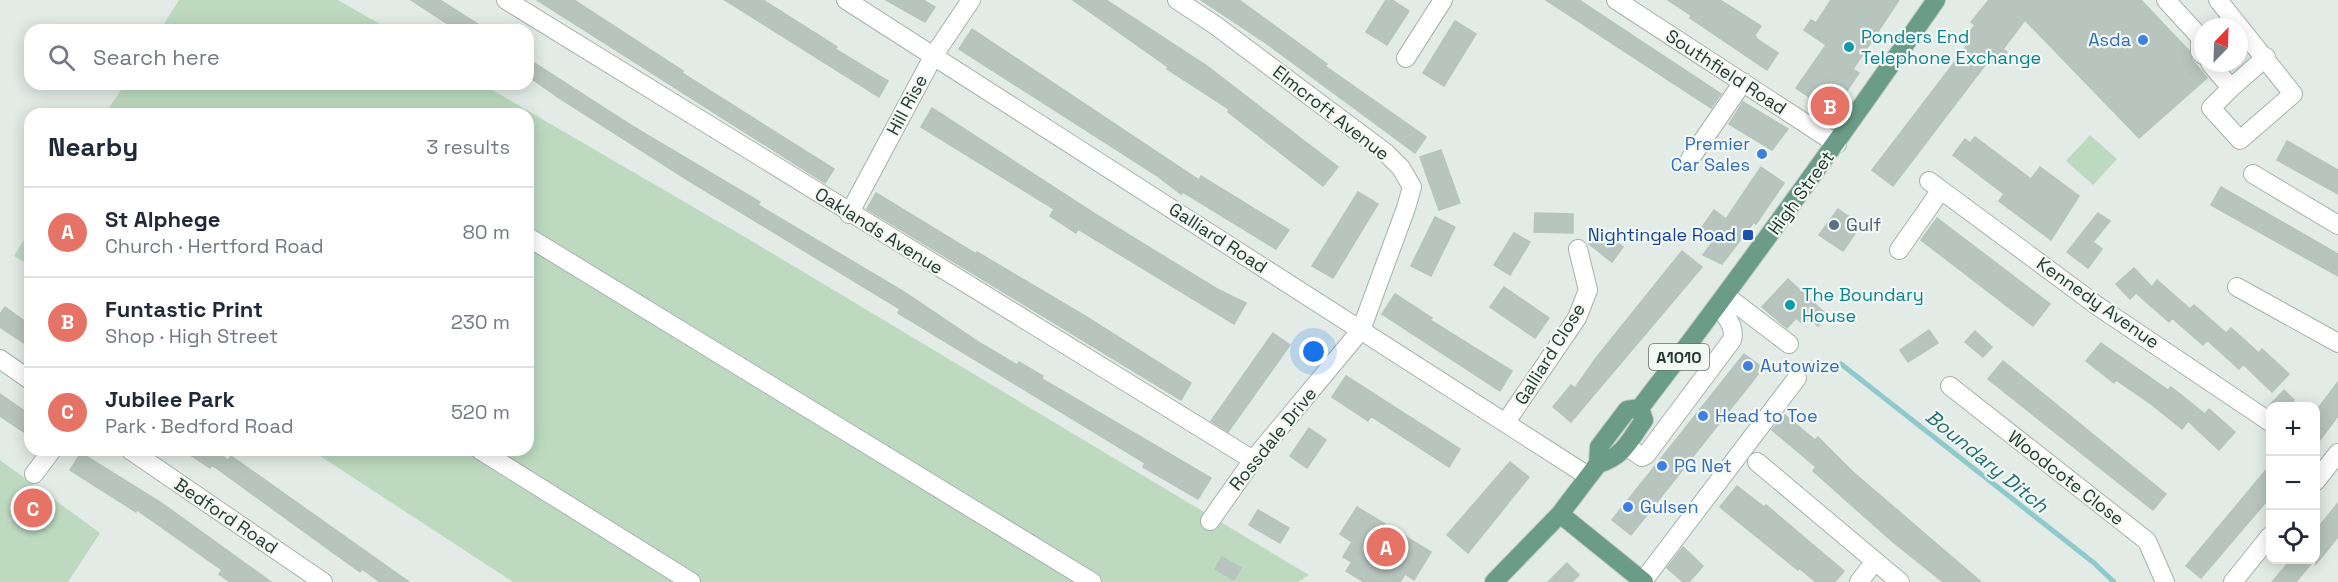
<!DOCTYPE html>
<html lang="en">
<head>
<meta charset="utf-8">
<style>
  :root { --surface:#fff; --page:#f2f2f3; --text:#1f2937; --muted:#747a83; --line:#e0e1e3; --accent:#e57366 }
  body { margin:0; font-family:"Space Grotesk",sans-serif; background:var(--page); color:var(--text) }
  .controls { position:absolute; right:18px; bottom:18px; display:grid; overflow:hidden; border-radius:12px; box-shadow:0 3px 15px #0003 }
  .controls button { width:54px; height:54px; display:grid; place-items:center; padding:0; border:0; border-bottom:2px solid var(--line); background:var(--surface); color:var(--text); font:30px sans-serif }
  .compass { position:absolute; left:2194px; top:18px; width:54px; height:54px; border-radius:50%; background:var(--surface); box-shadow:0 3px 15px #0003; rotate:23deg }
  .you { position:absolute; left:1314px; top:352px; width:21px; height:21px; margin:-15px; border:4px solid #fff; border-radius:50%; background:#1a73e8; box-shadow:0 0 0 9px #1a73e833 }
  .badge { display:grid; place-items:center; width:39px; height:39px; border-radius:50%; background:var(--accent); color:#fff; font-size:20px; font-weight:700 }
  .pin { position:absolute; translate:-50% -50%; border:3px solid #fff; box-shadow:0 2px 6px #0006 }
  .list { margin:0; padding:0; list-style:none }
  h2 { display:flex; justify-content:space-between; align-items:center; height:78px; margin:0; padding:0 24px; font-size:26px }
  h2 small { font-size:20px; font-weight:400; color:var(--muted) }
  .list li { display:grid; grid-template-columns:39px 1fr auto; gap:18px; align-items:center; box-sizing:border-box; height:90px; padding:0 24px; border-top:2px solid var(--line) }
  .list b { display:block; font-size:22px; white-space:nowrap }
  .list p { margin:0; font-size:20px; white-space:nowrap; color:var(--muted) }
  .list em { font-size:20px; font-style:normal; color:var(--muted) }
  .icon { flex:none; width:33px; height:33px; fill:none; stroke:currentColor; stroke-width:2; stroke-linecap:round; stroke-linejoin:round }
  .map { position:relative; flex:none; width:2338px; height:582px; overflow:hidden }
  .search { position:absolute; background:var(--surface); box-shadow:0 3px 15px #0003; left:24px; top:24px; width:510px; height:66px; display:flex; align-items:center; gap:15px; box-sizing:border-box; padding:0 21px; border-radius:18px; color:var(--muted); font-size:22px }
  .panel { position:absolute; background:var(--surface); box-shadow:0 3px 15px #0003; left:24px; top:108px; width:510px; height:348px; border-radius:18px }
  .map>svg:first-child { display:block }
</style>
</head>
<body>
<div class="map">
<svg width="2338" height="582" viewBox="0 0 2338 582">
  <rect width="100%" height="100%" fill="#e2ebe6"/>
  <!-- green -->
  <path fill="#bddac0" d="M179,0H338L390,30H160Z
    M125,84H482L750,240L1309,575L1298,582H513L311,450H528V114H105Z
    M2090,135L2117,159L2093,185L2066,161Z
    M30,230V266L14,256Z
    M0,460L100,533L68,582H0Z"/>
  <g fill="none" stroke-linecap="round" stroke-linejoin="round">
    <!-- stream -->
    <path stroke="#8fcacb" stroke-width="5" d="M1841,364L2094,563L2114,582"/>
  </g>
  <!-- building -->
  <path fill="#b8c5be" stroke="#b5c4bc" stroke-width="1.5" d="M411,0H440L487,30H457Z
    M537,0H574L683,71L682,73L834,169L825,183Z
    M725,0H763L837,47L835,49L888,81L879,97Z
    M886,0H923L935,7L925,22Z
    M1073,0H1106L1207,66L1338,167L1323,186L1228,112L1229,109L1167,69L1168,67Z
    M1201,0H1239L1327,64L1325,66L1426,137L1415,153L1270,46Z
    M1386,0H1392L1409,11L1387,45L1366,32Z
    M1546,0H1579L1721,94L1711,108Z
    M1668,0H1720L1761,26L1755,35L1757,39L1778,53L1767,70L1690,18L1691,15Z
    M1831,0H1899L1853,69L1859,73L1832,113L1796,88L1826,45L1804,30L1811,20L1816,23Z
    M1989,0H2141L2189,51L2192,60L2207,78L2139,138L2025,20L2003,49L2007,52L1996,65L1989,60L1893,186L1872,170L1970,42L1965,38L1975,25L1971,22Z
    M1455,21L1476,34L1444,86L1423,73Z
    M972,29L1199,180L1201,176L1289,230L1276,249L1183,192L1181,194L1156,175L959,49Z
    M528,59L632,126L760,202L758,205L904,292L980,343L1017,365L1019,362L1043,376L1042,379L1211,478L1198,499L1143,467L1145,463L898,313L900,309L691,182L559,98L528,76Z
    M1743,102L1788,129L1772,150L1729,124Z
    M932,108L1095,214L1217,289L1246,303L1234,324L1078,229L1076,233L1050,216L1054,209L921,127Z
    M1975,137L2031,179L2040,167L2079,196L2051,240L1999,201L2004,194L1953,155L1965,139L1970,143Z
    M2287,141L2338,170V194L2277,160Z
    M1441,150L1460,203L1439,210L1420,157Z
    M1761,167L1784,183L1756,224L1754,222L1722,264L1703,255L1714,240L1700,230L1714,210L1726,219Z
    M2221,187L2338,254V276L2211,205Z
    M1358,192L1378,204L1333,278L1312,266Z
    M876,193L976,254L977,252L1085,316L1191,383L1181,400L867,209Z
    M1838,209L1861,225L1843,251L1819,235Z
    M1535,213L1573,214V233L1534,232Z
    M2098,213L2110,221L2093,242L2102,249L2088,268L2067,252Z
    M1435,217L1455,227L1431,276L1411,266Z
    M1937,218L2050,304L2033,326L1921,240Z
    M1601,229L1623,247L1612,262L1589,244Z
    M1514,233L1530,242L1510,275L1494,265Z
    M1682,251L1702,267L1571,422L1553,407L1571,385L1575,388L1596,358Z
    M2134,268L2152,287L2157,280L2190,309L2194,305L2226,333L2231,328L2259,353L2262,349L2289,374L2272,392L2243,364L2239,369L2207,340L2203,345L2172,318L2169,322L2136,293L2130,299L2116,284Z
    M1788,279L1828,316L1818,326L1809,318L1803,324L1796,318L1787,328L1762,307Z
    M1504,287L1549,318L1535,338L1490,307Z
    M1395,294L1432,318L1430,320L1512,371L1500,391L1382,314Z
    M5,307L30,325V347L0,327V314Z
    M1929,330L1938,343L1908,362L1900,350Z
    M1975,331L1992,347L1983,357L1965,342Z
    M1273,333L1290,345L1228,432L1211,421Z
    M2101,343L2168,390L2171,387L2205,414L2209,409L2235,432L2219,450L2188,421L2182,429L2151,404L2116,380L2114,383L2086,361Z
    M1744,354L1763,368L1631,535L1612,520Z
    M2003,361L2166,494L2153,510L1988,379Z
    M1346,376L1460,449L1449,467L1371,416L1368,421L1332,397Z
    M2338,382V416L2316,445V411Z
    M2284,390L2294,400L2288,406H2269Z
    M0,394L30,415V436L0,416Z
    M1785,415L1815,440L1818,437L1853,472L1981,582H1943L1893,542L1813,471L1816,467L1772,430Z
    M1309,428L1326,440L1307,468L1290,456Z
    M183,450H214L228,460L231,456L409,582H380L362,569L360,572L212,465L210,468Z
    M81,453L160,502L271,582H230L219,574L222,570L137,510L136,512L70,470Z
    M1510,462L1529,477L1468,553L1447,535Z
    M2271,464V496L2201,578L2186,566Z
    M1737,486L1764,507L1766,505L1844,571L1835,582H1816L1799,568L1798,570L1720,507Z
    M2338,503V537L2316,564V530Z
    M1357,507L1431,552L1414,580L1405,574L1400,582H1364L1346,571L1352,562L1343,557L1352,542L1340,534Z
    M1258,510L1289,528L1280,543L1249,525Z
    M1683,547L1703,566L1689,582H1683L1667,568Z
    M1222,557L1241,568L1234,580L1215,569Z
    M2291,560H2314L2296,582H2272Z
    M1567,563L1579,575L1572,582H1548Z"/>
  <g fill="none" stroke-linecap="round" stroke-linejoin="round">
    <!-- minor casing -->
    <g stroke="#a5b2ac" stroke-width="20">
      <path id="minor" d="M506,0L1253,460
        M846,0L1588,476
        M1177,0L1215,25L1386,153L1401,168L1412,187L1406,208L1361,330L1253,460L1210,521
        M1616,0L1837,144
        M2166,0L2200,37V52L2203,55
        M1406,58L1443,0
        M2210,63L2231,88L2211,108L2240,140L2293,94L2218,0
        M2231,88L2266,57
        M1690,159L1743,82
        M2253,174L2338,225
        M1929,181L2099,307L2270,422
        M849,214L934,55L971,0
        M528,237L1092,582
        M1899,250L1941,190
        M2237,287L2338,343
        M1726,296L1789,344
        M0,359L30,380
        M1950,386L2147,541L2165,582
        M1506,422L1577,318L1588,290L1578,249
        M1626,446L1642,457L1646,455L1732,340C1736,327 1726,317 1719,306
        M130,450L323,582
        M480,450L691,582
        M1757,462L1900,582
        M34,474L52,450
        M2316,481L2338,453
        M1643,581L1797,378
        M1859,582L1875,561
        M2233,582L2270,536"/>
    </g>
    <!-- major casing -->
    <g stroke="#c2c8c5" stroke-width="20">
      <path id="major" d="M1598,464C1624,456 1629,441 1644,420L1640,408
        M1560,514L1644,582
        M1494,582L1560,514L1598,464L1599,447L1627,410L1640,408C1742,275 1840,138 1936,0"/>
    </g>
    <!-- minor -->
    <use href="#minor" stroke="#fff" stroke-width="18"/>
    <!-- major -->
    <use href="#major" stroke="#6a9c88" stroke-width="18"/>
  </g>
  <!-- markers -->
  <g fill="#3f7fe0" stroke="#f2f8f4" stroke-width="2">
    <circle cx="2143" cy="40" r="6"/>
    <circle cx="1762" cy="154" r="6"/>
    <circle cx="1748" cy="366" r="6"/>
    <circle cx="1703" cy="416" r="6"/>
    <circle cx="1662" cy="466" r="6"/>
    <circle cx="1628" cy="507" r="6"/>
  </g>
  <g fill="#0f9aa8" stroke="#f2f8f4" stroke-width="2">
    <circle cx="1849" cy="47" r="6"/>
    <circle cx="1790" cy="305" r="6"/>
  </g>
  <circle fill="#5c6f8a" stroke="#f2f8f4" stroke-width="2" cx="1834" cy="225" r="6"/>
  <rect fill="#1a4fb4" stroke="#f2f8f4" stroke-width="2" x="1742" y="229" width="12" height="12" rx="3"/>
  <g text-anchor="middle" stroke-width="4.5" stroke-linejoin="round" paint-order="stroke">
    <!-- shield labels -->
    <rect fill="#f2f8f4" stroke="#62736c" stroke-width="1.5" x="1649" y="344" width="60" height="26" rx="4.5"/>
    <g font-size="16" font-weight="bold" fill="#243a31">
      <text x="1679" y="363">A1010</text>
    </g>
    <!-- culture labels -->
    <g font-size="18" fill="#0d838f" stroke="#f2f8f4" text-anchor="start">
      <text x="1861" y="43">Ponders End<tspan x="1861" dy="21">Telephone Exchange</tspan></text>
      <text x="1802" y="301">The Boundary<tspan x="1802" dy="21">House</tspan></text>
    </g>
    <!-- shop labels -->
    <g font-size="18" fill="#366cbe" stroke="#f2f8f4" text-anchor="start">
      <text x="2131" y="46" text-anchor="end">Asda</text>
      <text x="1750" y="150" text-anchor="end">Premier<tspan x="1750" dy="21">Car Sales</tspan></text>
      <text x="1760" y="372">Autowize</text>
      <text x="1715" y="422">Head to Toe</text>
      <text x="1674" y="472">PG Net</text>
      <text x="1640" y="513">Gulsen</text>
    </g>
    <!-- street labels -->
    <g font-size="18" fill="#243a31" stroke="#f2f8f4">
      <text transform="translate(1726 72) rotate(33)" y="6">Southfield Road</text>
      <text transform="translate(907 105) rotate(-62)" y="6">Hill Rise</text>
      <text transform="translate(1331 113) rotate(38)" y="6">Elmcroft Avenue</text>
      <text transform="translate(1801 193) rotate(-54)" y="6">High Street</text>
      <text transform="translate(879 231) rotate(32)" y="6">Oaklands Avenue</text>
      <text transform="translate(1218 238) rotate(33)" y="6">Galliard Road</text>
      <text transform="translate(2098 303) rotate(35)" y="6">Kennedy Avenue</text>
      <text transform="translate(1550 354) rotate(-58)" y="6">Galliard Close</text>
      <text transform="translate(1273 439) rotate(-51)" y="6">Rossdale Drive</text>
      <text transform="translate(2066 478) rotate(38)" y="6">Woodcote Close</text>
      <text transform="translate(226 516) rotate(34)" y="6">Bedford Road</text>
    </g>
    <!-- service labels -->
    <g font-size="18" fill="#4e5e75" stroke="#f2f8f4" text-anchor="start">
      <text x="1846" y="231">Gulf</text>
    </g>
    <!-- transit labels -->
    <g font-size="18" fill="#164399" stroke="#f2f8f4" text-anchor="end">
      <text x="1736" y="241">Nightingale Road</text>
    </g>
    <!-- water labels -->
    <g font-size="20" font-style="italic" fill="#236f71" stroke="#f2f8f4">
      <text transform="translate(1987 461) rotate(39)" y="7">Boundary Ditch</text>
    </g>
  </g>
</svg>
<div class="controls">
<button>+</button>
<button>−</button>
<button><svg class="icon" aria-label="locate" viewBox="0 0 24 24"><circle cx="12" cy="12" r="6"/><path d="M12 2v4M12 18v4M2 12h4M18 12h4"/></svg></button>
</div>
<svg class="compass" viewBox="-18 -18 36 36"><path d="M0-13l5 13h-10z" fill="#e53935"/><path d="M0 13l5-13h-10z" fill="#747a83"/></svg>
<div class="you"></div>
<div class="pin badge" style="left:1386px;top:547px">A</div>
<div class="pin badge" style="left:1830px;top:106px">B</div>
<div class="pin badge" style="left:33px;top:508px">C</div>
<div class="search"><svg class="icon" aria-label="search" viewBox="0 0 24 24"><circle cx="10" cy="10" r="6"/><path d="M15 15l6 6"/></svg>Search here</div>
<section class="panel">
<h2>Nearby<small>3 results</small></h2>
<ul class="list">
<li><span class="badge">A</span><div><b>St Alphege</b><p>Church · Hertford Road</p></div><em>80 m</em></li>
<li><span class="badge">B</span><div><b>Funtastic Print</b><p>Shop · High Street</p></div><em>230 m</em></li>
<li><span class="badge">C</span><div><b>Jubilee Park</b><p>Park · Bedford Road</p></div><em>520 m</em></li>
</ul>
</section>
</div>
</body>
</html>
